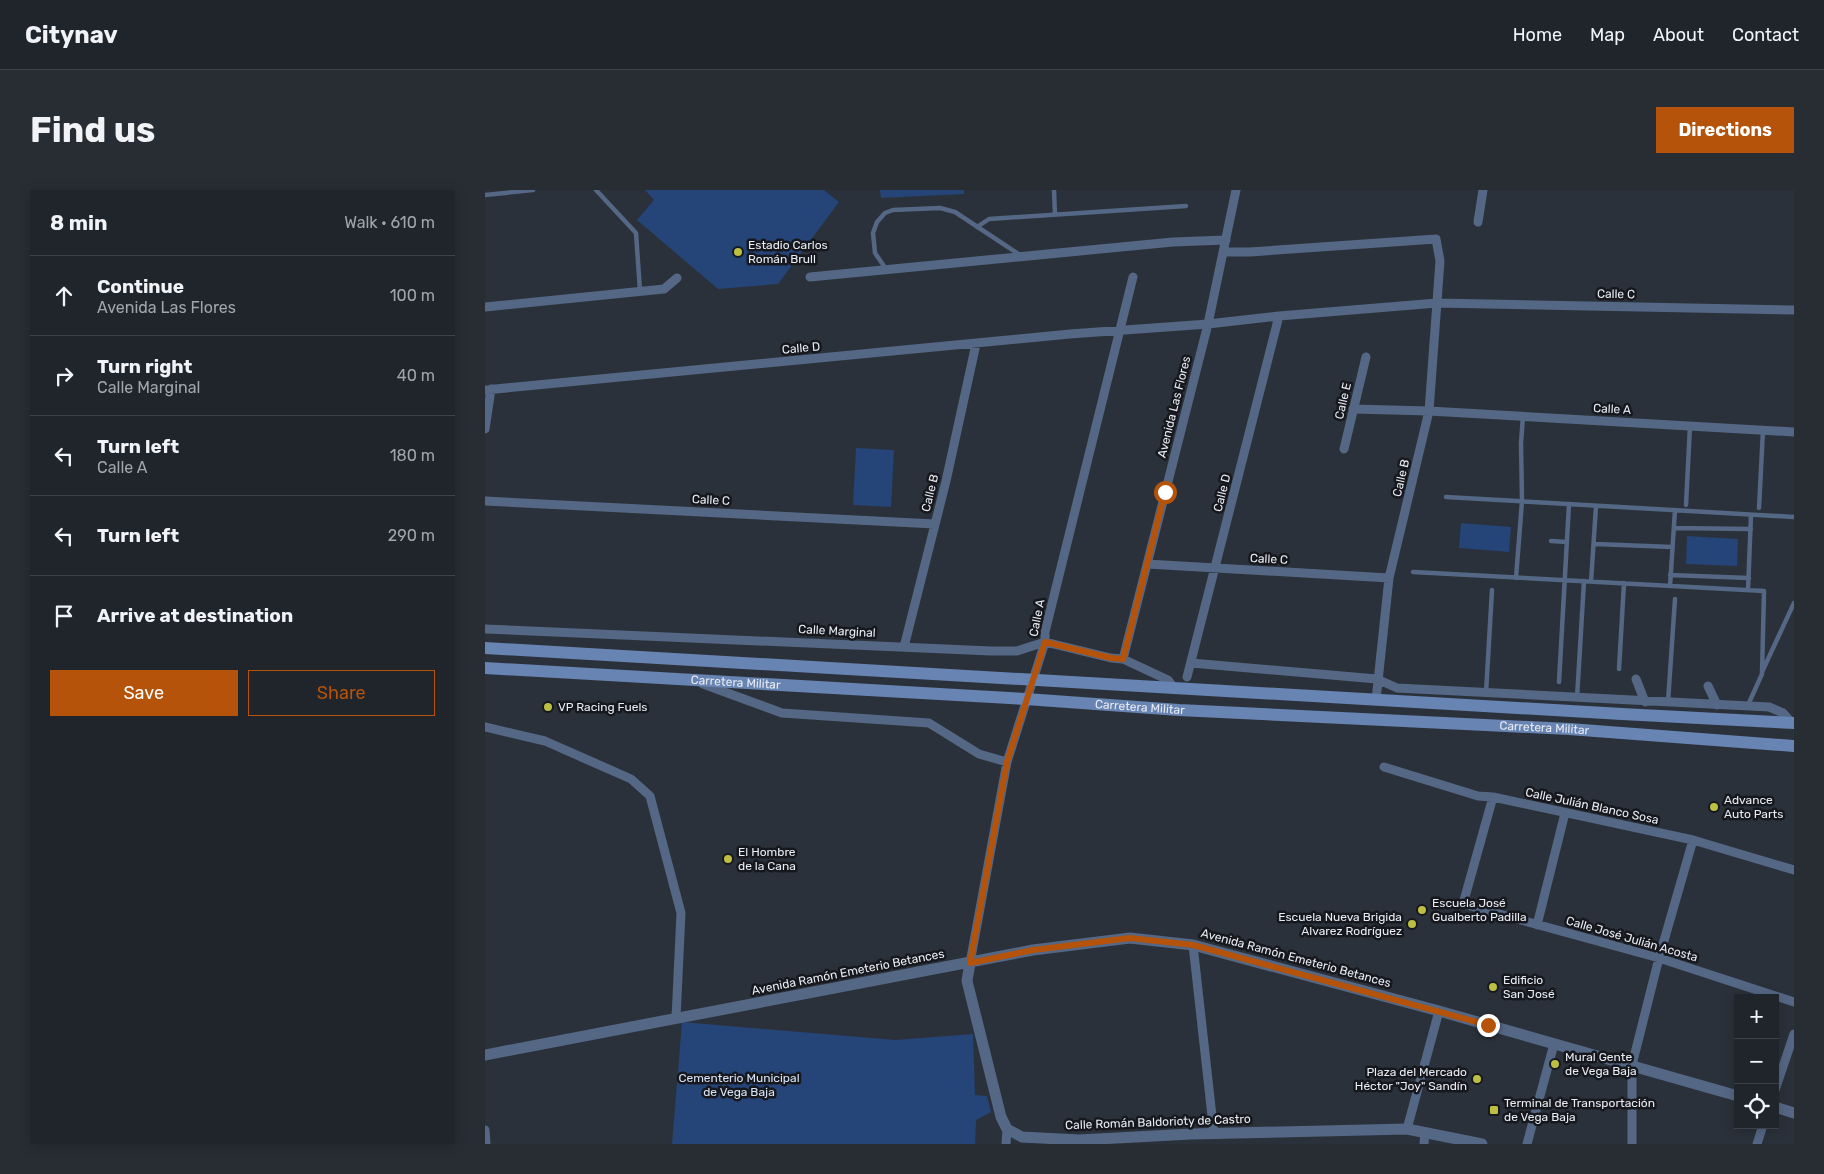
<!DOCTYPE html>
<html lang="en">
<head>
<meta charset="utf-8">
<style>
  :root { --surface:#20252c; --page:#282d34; --text:#f1f3f6; --muted:#a2a5a9; --line:#3d4248; --accent:#b45309 }
  body { margin:0; font-family:Rubik,sans-serif; background:var(--page); color:var(--text) }
  .controls { position:absolute; right:15px; bottom:15px; display:grid; overflow:hidden; border-radius:0px; box-shadow:0 2px 12px #0003 }
  .controls button { width:45px; height:45px; display:grid; place-items:center; padding:0; border:0; border-bottom:1px solid var(--line); background:var(--surface); color:var(--text); font:25px sans-serif }
  .stop { position:absolute; width:15px; height:15px; margin:-11px; border:4px solid #b45309; border-radius:50%; background:#fff }
  .stop.end { background:#b45309; border-color:#fff; box-shadow:0 1px 5px #0008 }
  .list { margin:0; padding:0; list-style:none }
  h2 { display:flex; justify-content:space-between; align-items:center; height:65px; margin:0; padding:0 20px; font-size:21px }
  h2 small { font-size:16px; font-weight:400; color:var(--muted) }
  .list li { display:grid; grid-template-columns:32px 1fr auto; gap:15px; align-items:center; box-sizing:border-box; height:80px; padding:0 20px; border-top:1px solid var(--line) }
  .list b { display:block; font-size:19px; white-space:nowrap }
  .list p { margin:0; font-size:16px; white-space:nowrap; color:var(--muted) }
  .list em { font-size:16px; font-style:normal; color:var(--muted) }
  .actions { display:flex; gap:10px; padding:15px 20px }
  .actions a { flex:1; padding:11px 0; border:1px solid var(--accent); border-radius:0px; text-align:center; font-size:18px; color:var(--accent) }
  .actions .main { background:var(--accent); color:#fff }
  .icon { flex:none; width:28px; height:28px; fill:none; stroke:currentColor; stroke-width:2; stroke-linecap:round; stroke-linejoin:round }
  .map { position:relative; flex:none; width:1309px; height:954px; overflow:hidden; border-radius:0px }
  header { display:flex; align-items:center; gap:30px; box-sizing:border-box; height:70px; padding:0 25px; background:var(--surface); border-bottom:1px solid var(--line) }
  header strong { font-size:24px }
  nav { display:flex; gap:28px; margin-inline-start:auto; font-size:18px }
  .intro { display:flex; align-items:center; justify-content:space-between; box-sizing:border-box; height:120px; padding:0 30px }
  h1 { margin:0; font-size:35px }
  .button { padding:12px 22px; border-radius:0px; background:var(--accent); color:#fff; font-size:18px; font-weight:700 }
  main { display:flex; gap:30px; padding:0 30px }
  aside { flex:1; background:var(--surface); border-radius:0px; box-shadow:0 2px 12px #0003 }
  .map>svg:first-child { display:block }
</style>
</head>
<body>
<header>
<strong>Citynav</strong>
<nav><a>Home</a><a>Map</a><a>About</a><a>Contact</a></nav>
</header>
<div class="intro"><h1>Find us</h1><a class="button">Directions</a></div>
<main>
<aside>
<h2>8 min<small>Walk · 610 m</small></h2>
<ul class="list">
<li><svg class="icon" aria-label="ahead" viewBox="0 0 24 24"><path d="M12 20V5M6 11l6-6 6 6"/></svg><div><b>Continue</b><p>Avenida Las Flores</p></div><em>100 m</em></li>
<li><svg class="icon" aria-label="right" viewBox="0 0 24 24"><path d="M7 20v-9h11M14 6l5 5-5 5"/></svg><div><b>Turn right</b><p>Calle Marginal</p></div><em>40 m</em></li>
<li><svg class="icon" aria-label="left" viewBox="0 0 24 24"><path d="M17 20v-9H6M10 6l-5 5 5 5"/></svg><div><b>Turn left</b><p>Calle A</p></div><em>180 m</em></li>
<li><svg class="icon" aria-label="left" viewBox="0 0 24 24"><path d="M17 20v-9H6M10 6l-5 5 5 5"/></svg><div><b>Turn left</b></div><em>290 m</em></li>
<li><svg class="icon" aria-label="arrive" viewBox="0 0 24 24"><path d="M6 21V4h12l-3 4 3 4H6"/></svg><div><b>Arrive at destination</b></div></li>
</ul>
<div class="actions"><a class="main">Save</a><a>Share</a></div>
</aside>
<div class="map">
<svg width="1309" height="954" viewBox="0 0 1309 954">
  <rect width="100%" height="100%" fill="#2b313a"/>
  <!-- green -->
  <path fill="#254477" d="M160,0H339L354,12L293,94L233,99L152,30L169,10Z
    M395,0H479V4L396,8Z
    M371,258L409,260L406,317L368,315Z
    M976,333L1026,337L1024,362L974,358Z
    M1202,346L1253,349L1252,376L1201,374Z
    M197,832L410,850L488,844L490,905L502,906L506,922L491,930L490,954H187Z"/>
  <g fill="none" stroke-linecap="round" stroke-linejoin="round">
    <!-- service -->
    <path stroke="#546784" stroke-width="4.5" d="M111,0L151,43L155,101
      M569,0L570,25
      M0,5L48,0
      M492,37L504,29L701,16
      M401,79L390,63L388,43L392,32L400,23L408,20L455,18L470,22L535,65
      M961,307L1309,327
      M1201,315L1205,236
      M1274,318L1278,240
      M1189,338L1266,339
      M1066,351L1082,352
      M1110,354L1187,357
      M928,382L1279,401L1277,484L1263,515
      M1185,385L1264,388
      M1031,388L1037,311L1036,253L1038,226
      M1106,392L1111,316
      M1185,396L1190,320
      M1263,400L1266,325
      M1134,479L1139,393
      M1277,482L1309,413
      M1074,492L1084,314
      M1001,503L1007,400
      M1092,508L1099,391
      M1183,512L1190,409"/>
    <!-- minor -->
    <path stroke="#546784" stroke-width="9" d="M993,32L998,0
      M738,62H765L951,49L955,71L944,221L904,388L891,510
      M325,87L688,52L741,50
      M0,117L179,99L192,88
      M0,200L585,144L723,134L794,126L952,113L1309,120
      M868,219L944,221L1309,242
      M0,239L6,199
      M859,259L881,167
      M0,311L450,334
      M662,374L904,388
      M0,439L506,461H532L560,452L626,468L638,469L683,490L690,499
      M419,457L461,291L491,154
      M638,469L723,134L751,0
      M706,473L892,489L912,498L1284,517L1298,523L1307,533
      M702,487L794,126
      M1151,489L1160,512
      M218,494L297,523L444,533L494,564L522,572
      M1223,496L1232,515
      M0,537L60,551L146,589L165,606L196,723L191,828
      M899,577L993,606L1008,607L1208,650L1309,680
      M1008,607L978,714L1174,768L1309,812
      M1052,735L1080,623
      M708,755L729,944
      M485,773L522,572L560,452V442L648,87
      M1290,900L1309,844
      M922,939L954,821
      M0,940L1,954
      M521,954L522,939
      M939,954L940,943
      M1042,954L1069,854
      M1147,954V875L1174,768L1208,650
      M1272,954L1278,935"/>
    <!-- tertiary -->
    <path stroke="#546784" stroke-width="11" d="M485,773L482,791L516,927L522,939L537,947L594,950L706,944L922,939L997,954
      M0,865L548,760L645,748L708,755L954,821L1253,906
      M1290,917L1309,923"/>
    <!-- secondary -->
    <g stroke="#6884b3" stroke-width="12">
      <path d="M0,458L1137,524L1309,533"/>
      <path id="s1" d="M0,478L541,509L694,520L1084,539L1309,556"/>
    </g>
  </g>
  <g fill="none" stroke-linecap="round" stroke-linejoin="round">
    <!-- route -->
    <path stroke="#b45309" stroke-width="6" d="M680,302L638,469L626,468L560,452L522,572L485,773L548,760L645,748L708,755L1003,835"/>
  </g>
  <!-- markers -->
  <g fill="#bdbf43" stroke="#16181d" stroke-width="2">
    <circle cx="253" cy="62" r="5"/>
    <circle cx="63" cy="517" r="5"/>
    <circle cx="1229" cy="617" r="5"/>
    <circle cx="243" cy="669" r="5"/>
    <circle cx="937" cy="720" r="5"/>
    <circle cx="927" cy="734" r="5"/>
    <circle cx="1008" cy="797" r="5"/>
    <circle cx="1070" cy="874" r="5"/>
    <circle cx="992" cy="889" r="5"/>
    <rect x="1004" y="915" width="10" height="10" rx="2.5"/>
  </g>
  <g text-anchor="middle" stroke-width="5" stroke-linejoin="round" paint-order="stroke">
    <!-- poi labels -->
    <g font-size="12" fill="#e8ecf3" stroke="#16181d" text-anchor="start">
      <text x="263" y="59">Estadio Carlos<tspan x="263" dy="14">Román Brull</tspan></text>
      <text x="73" y="521">VP Racing Fuels</text>
      <text x="1239" y="614">Advance<tspan x="1239" dy="14">Auto Parts</tspan></text>
      <text x="253" y="666">El Hombre<tspan x="253" dy="14">de la Cana</tspan></text>
      <text x="947" y="717">Escuela José<tspan x="947" dy="14">Gualberto Padilla</tspan></text>
      <text x="917" y="731" text-anchor="end">Escuela Nueva Brigida<tspan x="917" dy="14">Alvarez Rodríguez</tspan></text>
      <text x="1018" y="794">Edificio<tspan x="1018" dy="14">San José</tspan></text>
      <text x="1080" y="871">Mural Gente<tspan x="1080" dy="14">de Vega Baja</tspan></text>
      <text x="982" y="886" text-anchor="end">Plaza del Mercado<tspan x="982" dy="14">Héctor "Joy" Sandín</tspan></text>
      <text x="1019" y="917">Terminal de Transportación<tspan x="1019" dy="14">de Vega Baja</tspan></text>
    </g>
    <!-- street labels -->
    <g font-size="12" fill="#e8ecf3" stroke="#16181d">
      <text transform="translate(1131 104) rotate(1)" y="4">Calle C</text>
      <text transform="translate(316 158) rotate(-5)" y="4">Calle D</text>
      <text transform="translate(858 211) rotate(-77)" y="4">Calle E</text>
      <text transform="translate(689 217) rotate(-76)" y="4">Avenida Las Flores</text>
      <text transform="translate(1127 219) rotate(3)" y="4">Calle A</text>
      <text transform="translate(916 288) rotate(-77)" y="4">Calle B</text>
      <text transform="translate(445 303) rotate(-76)" y="4">Calle B</text>
      <text transform="translate(737 303) rotate(-76)" y="4">Calle D</text>
      <text transform="translate(226 310) rotate(3)" y="4">Calle C</text>
      <text transform="translate(784 369) rotate(3)" y="4">Calle C</text>
      <text transform="translate(552 428) rotate(-79)" y="4">Calle A</text>
      <text transform="translate(352 441) rotate(3)" y="4">Calle Marginal</text>
      <text dy="4" stroke="none"><textPath href="#s1" startOffset="251">Carretera Militar</textPath></text>
      <text dy="4" stroke="none"><textPath href="#s1" startOffset="656">Carretera Militar</textPath></text>
      <text dy="4" stroke="none"><textPath href="#s1" startOffset="1061">Carretera Militar</textPath></text>
      <text transform="translate(1107 616) rotate(12)" y="4">Calle Julián Blanco Sosa</text>
      <text transform="translate(1147 749) rotate(16)" y="4">Calle José Julián Acosta</text>
      <text transform="translate(811 768) rotate(15)" y="4">Avenida Ramón Emeterio Betances</text>
      <text transform="translate(363 782) rotate(-11)" y="4">Avenida Ramón Emeterio Betances</text>
      <text transform="translate(673 932) rotate(-2)" y="4">Calle Román Baldorioty de Castro</text>
    </g>
    <!-- park labels -->
    <g font-size="12" fill="#d7e3f6" stroke="#16181d">
      <text x="254" y="892">Cementerio Municipal<tspan x="254" dy="14">de Vega Baja</tspan></text>
    </g>
  </g>
</svg>
<div class="controls">
<button>+</button>
<button>−</button>
<button><svg class="icon" aria-label="locate" viewBox="0 0 24 24"><circle cx="12" cy="12" r="6"/><path d="M12 2v4M12 18v4M2 12h4M18 12h4"/></svg></button>
</div>
<div class="stop" style="left:680px;top:302px"></div>
<div class="stop end" style="left:1003px;top:835px"></div>
</div>
</main>
</body>
</html>
